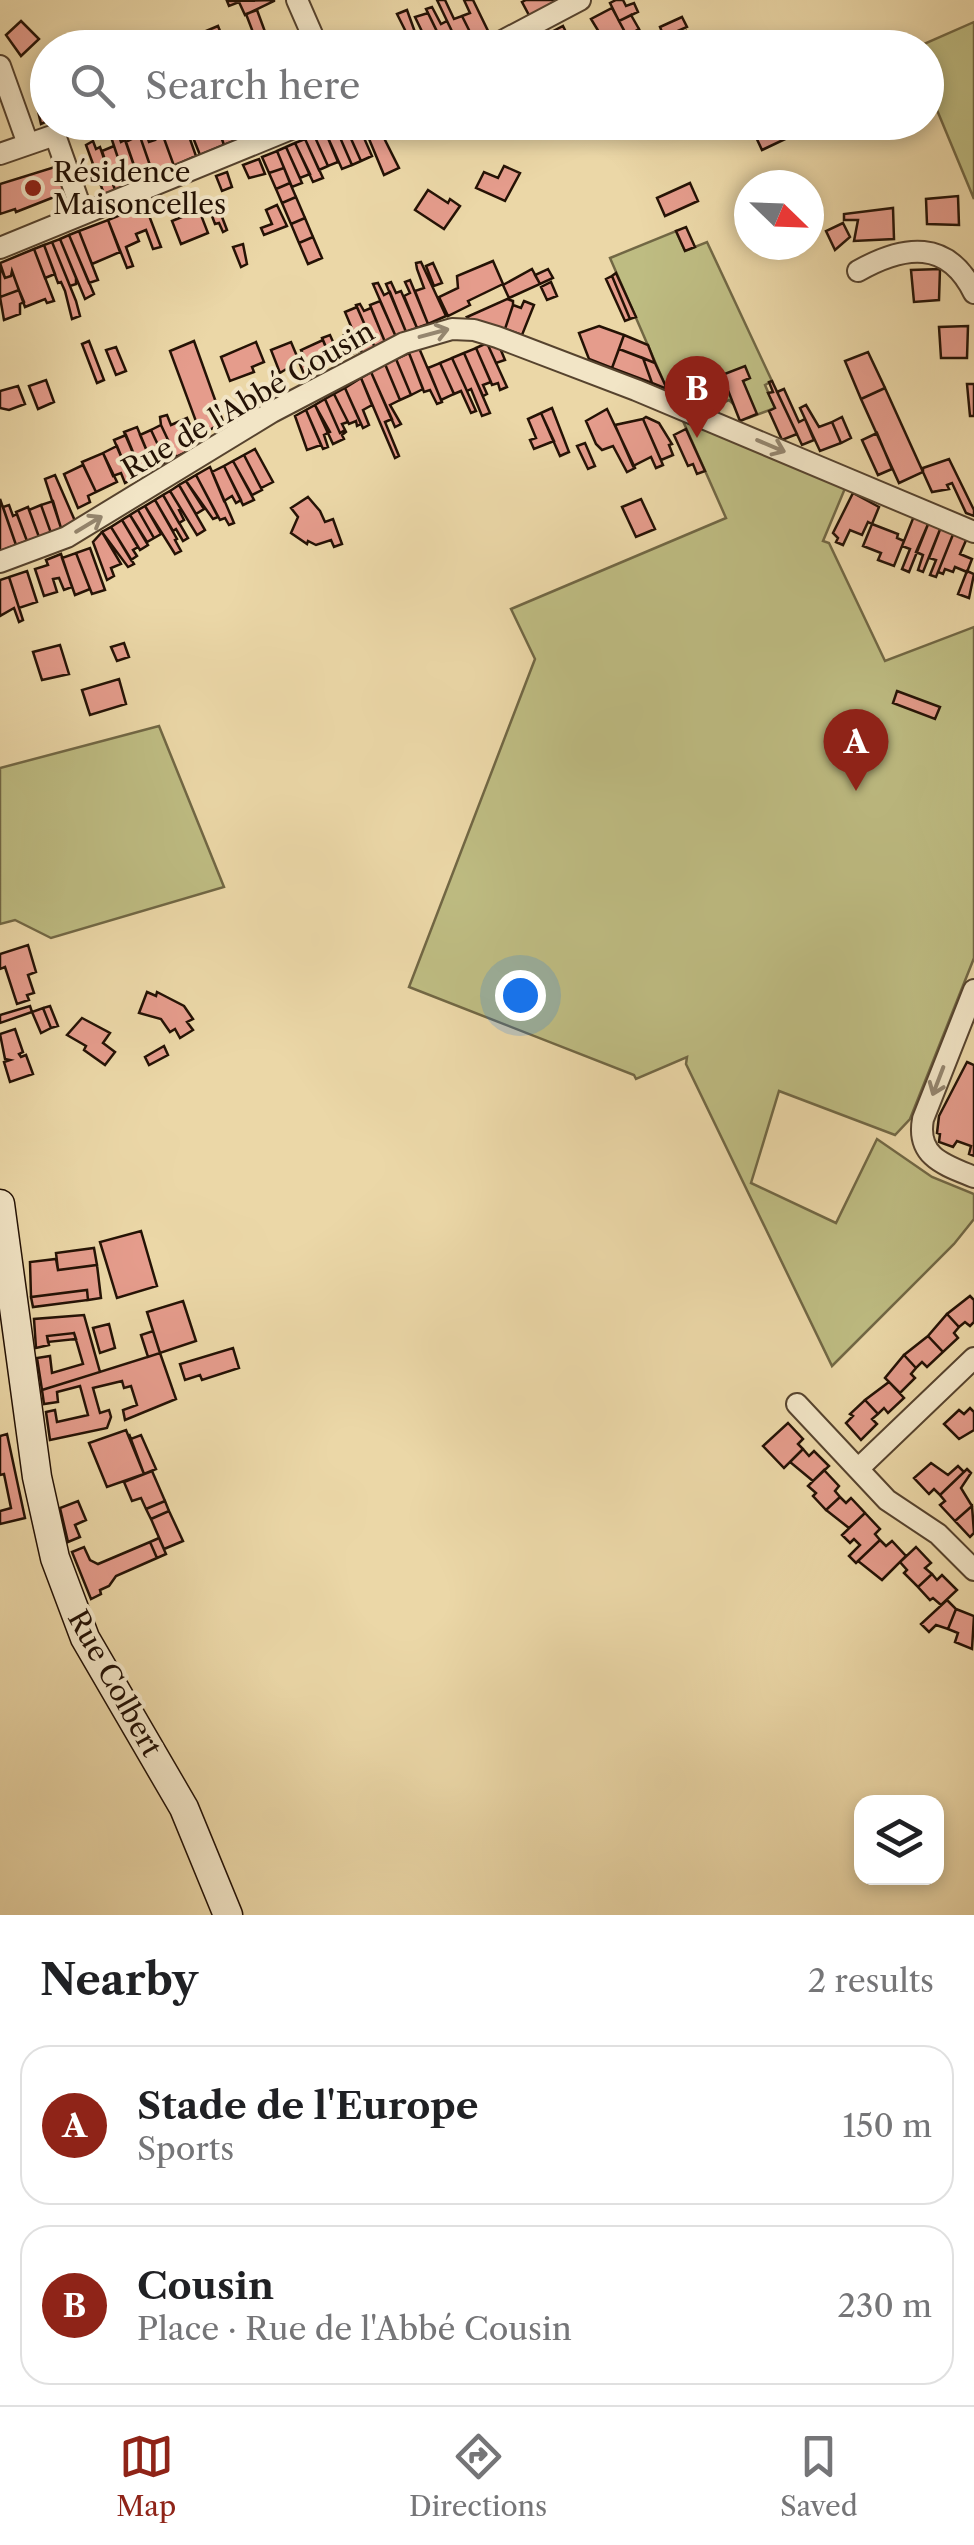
<!DOCTYPE html>
<html lang="en">
<head>
<meta charset="utf-8">
<style>
  :root { --surface:#fff; --page:#f2f2f2; --text:#202124; --muted:#757577; --line:#e0e0e0; --accent:#8f2418 }
  body { margin:0; font-family:"Libre Caslon Text",serif; background:var(--page); color:var(--text) }
  .controls { position:absolute; right:30px; bottom:30px; display:grid; overflow:hidden; border-radius:20px; box-shadow:0 5px 15px #0003 }
  .controls button { width:90px; height:90px; display:grid; place-items:center; padding:0; border:0; border-bottom:2px solid var(--line); background:var(--surface); color:var(--text); font:50px sans-serif }
  .compass { position:absolute; left:734px; top:170px; width:90px; height:90px; border-radius:50%; background:var(--surface); box-shadow:0 5px 15px #0003; rotate:113deg }
  .you { position:absolute; left:520px; top:995px; width:35px; height:35px; margin:-25px; border:8px solid #fff; border-radius:50%; background:#1a73e8; box-shadow:0 0 0 15px #1a73e833 }
  .badge { display:grid; place-items:center; width:65px; height:65px; border-radius:50%; background:var(--accent); color:#fff; font-size:32px; font-weight:700 }
  .pin { position:absolute; translate:-50% -82px; filter:drop-shadow(0 2px 5px #0008) }
  .pin::after { content:''; position:absolute; top:52px; width:35px; height:30px; background:inherit; clip-path:polygon(0 0,100% 0,50% 100%) }
  .list { margin:0; padding:0; list-style:none }
  h2 { display:flex; justify-content:space-between; align-items:center; height:130px; margin:0; padding:0 40px; font-size:42px }
  h2 small { font-size:32px; font-weight:400; color:var(--muted) }
  .list li { display:grid; grid-template-columns:65px 1fr auto; gap:30px; align-items:center; box-sizing:border-box; height:160px; margin:0 20px 20px; padding:0 20px; border:2px solid var(--line); border-radius:30px }
  .list b { display:block; font-size:38px; white-space:nowrap }
  .list p { margin:0; font-size:32px; white-space:nowrap; color:var(--muted) }
  .list em { font-size:32px; font-style:normal; color:var(--muted) }
  .icon { flex:none; width:55px; height:55px; fill:none; stroke:currentColor; stroke-width:2; stroke-linecap:round; stroke-linejoin:round }
  .map { position:relative; flex:none; width:974px; height:1915px; overflow:hidden }
  .search { position:absolute; background:var(--surface); box-shadow:0 5px 15px #0003; left:30px; right:30px; top:30px; height:110px; display:flex; align-items:center; gap:25px; box-sizing:border-box; padding:0 35px; border-radius:55px; color:var(--muted); font-size:38px }
  .sheet { height:490px; background:var(--surface) }
  nav { display:flex; justify-content:space-around; align-items:center; box-sizing:border-box; height:140px; border-top:2px solid var(--line); background:var(--surface); font-size:28px; color:var(--muted) }
  nav a { display:grid; justify-items:center; gap:5px }
  nav .on { color:var(--accent) }
  .map>svg:first-child { display:block }
</style>
</head>
<body>
<div class="map">
<svg width="974" height="1915" viewBox="0 0 974 1915">
  <rect width="100%" height="100%" fill="#ebd7a7"/>
  <filter id="stains"><feTurbulence type="fractalNoise" baseFrequency=".002" numOctaves="4"/><feColorMatrix values="0 0 0 0 .2 0 0 0 0 .09 0 0 0 0 .02 0 0 0 .5 -.17"/></filter>
  <radialGradient id="worn" r=".72"><stop offset=".6" stop-color="#630" stop-opacity="0"/><stop offset="1" stop-color="#630" stop-opacity=".3"/></radialGradient>
  <!-- green -->
  <path fill="#bebc82" stroke="#716744" stroke-width="2.5" d="M974,22V199L927,86L926,48L917,47Z
    M676,231L685,251L707,242L772,381L765,385L775,408L748,418L729,400L722,403L716,412L669,394L610,258Z
    M683,421L846,486L823,541L829,543L885,661L974,627V958L910,1119L895,1135L779,1091L751,1183L836,1223L877,1139L932,1177L974,1194V1219L954,1244L832,1366L686,1064L687,1057L636,1079L634,1075L409,987L535,659L511,609L726,518Z
    M159,726L224,887L51,938L15,920L0,924V768Z"/>
  <!-- building -->
  <path fill="#e59c8c" stroke="#241205" stroke-width="2.5" d="M437,0H445L454,19L462,16L475,42L460,48Z
    M464,0H473L490,35L475,42L462,16L470,13Z
    M526,0H559L530,17L522,2Z
    M616,0H623L626,6L634,3L638,12L619,21L610,3Z
    M227,1L274,0V1L245,15L239,2L229,6Z
    M432,7L441,24L447,21L460,48H445L426,9Z
    M612,8L626,34L614,40L610,33L602,37L591,19Z
    M257,10L271,48H259L246,14Z
    M407,10L416,35L422,32L430,48H414L397,14Z
    M428,13L431,19L445,48H430L415,17Z
    M631,15L639,29L627,36L619,21Z
    M682,17L687,27L664,37L660,27Z
    M21,21L39,39L21,56L6,35Z
    M218,26L222,36L226,48H212L206,31Z
    M563,26L573,46L542,48L538,39Z
    M639,29L647,45L633,48L627,36Z
    M681,30L682,33L686,31L693,48H681L679,44L669,48L664,37Z
    M406,32L414,48H380L394,40L393,37Z
    M48,94V121L41,124L35,98Z
    M106,122H114L121,142L125,140L139,180L127,185Z
    M126,122H135L153,174L139,180L126,142L132,139Z
    M135,122H142L149,142L155,140L151,130L156,128L154,122H158L174,166L153,174Z
    M158,122H167L169,126L184,122L196,156L174,166Z
    M198,122H216L224,145L200,155L192,135L201,131Z
    M216,122H241L247,136L224,145Z
    M357,122L372,156L361,161L344,123Z
    M362,122H386L379,128L399,168L384,175Z
    M637,122H660L662,127L644,136Z
    M749,122H812L796,130L798,133L762,150Z
    M344,123L361,161L352,165L335,126Z
    M335,126L352,165L342,169L325,131Z
    M325,131L338,162L328,166L314,135Z
    M314,135L328,166L319,170L305,139Z
    M305,139L323,178L313,182L295,143Z
    M93,141L96,149L100,147L115,190L104,194L86,145Z
    M295,143L310,174L300,178L286,147Z
    M114,146L127,185L115,190L102,151Z
    M286,147L302,183L292,187L277,151Z
    M277,151L284,168L269,173L262,157Z
    M259,159L265,174L249,178L243,165Z
    M58,166L67,192L16,212L15,209L0,214V184Z
    M504,166L520,173L505,201L476,188L484,172L498,178Z
    M284,168L290,183L276,189L269,173Z
    M227,172L232,187L222,191L216,176Z
    M290,183L296,197L282,203L276,189Z
    M690,183L698,201L665,216L657,198Z
    M428,190L448,203L450,199L460,206L444,229L415,210Z
    M958,196L959,225L927,224L926,199Z
    M296,197L305,218L291,224L282,203Z
    M217,204L227,230L223,232L219,223L215,224L209,208Z
    M145,205L161,247L153,249L146,230L136,234L139,241L126,247L133,266L127,268L108,220Z
    M277,205L287,226L264,235L261,228L272,224L266,210Z
    M893,208L894,239L854,241L858,220H844V214Z
    M199,210L208,233L181,244L172,221Z
    M305,218L313,237L299,243L291,224Z
    M108,220L120,252L92,264L79,231Z
    M843,223L850,237L835,250L826,231Z
    M686,227L695,247L685,251L676,231Z
    M79,231L98,280L89,283L69,235Z
    M69,235L94,294L85,299L60,239Z
    M313,237L322,258L308,264L299,243Z
    M60,239L76,278V284L70,286L52,242Z
    M52,242L76,301L80,316L72,319L65,291L61,282L58,283L44,245Z
    M243,244L247,264L241,267L233,247Z
    M44,245L55,274L45,278L34,249Z
    M34,249L54,301L47,303L45,299L25,307L12,271L11,276L5,278L0,263Z
    M493,261L503,284L468,301L470,305L448,316L439,297L458,288L457,276Z
    M421,262L446,316L428,324L415,291L424,288L417,269L416,263Z
    M433,263L442,283L434,286L426,266Z
    M0,266L5,278L11,276L12,271L19,290L0,297Z
    M532,269L540,284L509,298L503,285Z
    M548,269L553,278L540,284L535,275Z
    M940,269L939,300L914,302L911,270Z
    M616,273L636,317L630,319L612,276Z
    M612,276L630,319L625,321L606,279Z
    M410,280L428,324L417,328L404,296L410,293L405,282Z
    M391,282L396,293L401,291L417,328L406,332L386,284Z
    M551,282L557,296L547,300L541,287Z
    M378,283L384,295L390,292L406,332L396,337L373,284Z
    M19,290L24,302L20,304V314L4,320L0,297Z
    M507,299L513,301V305L505,329L469,319L467,317Z
    M380,301L396,337L385,342L370,305Z
    M524,301L534,305L522,335L505,329L513,305L521,308Z
    M360,304L364,311L371,308L385,342L375,348L356,305Z
    M357,307L375,348L363,355L345,312Z
    M599,326L624,335L612,368L589,359L579,333Z
    M968,326L967,358H941L939,327Z
    M353,331L361,350L332,362L322,338L330,335L334,344L346,340L344,335Z
    M624,335L648,345L655,363L619,349Z
    M323,340L331,359L304,374L297,357L303,354L301,350Z
    M89,341L104,380L97,383L82,344Z
    M194,341L223,422L201,435L170,351Z
    M256,342L264,362L252,367L254,372L230,381L221,357Z
    M291,342L299,361L280,373L271,350Z
    M487,343L507,387L500,390L498,383L492,385L476,348Z
    M487,343L500,348L505,360L496,363Z
    M116,347L126,371L116,375L106,350Z
    M419,348L442,402L437,404L430,390L424,392L409,353Z
    M476,348L491,382L483,385L487,394L483,396L464,353Z
    M619,349L643,358L652,383L612,368Z
    M868,352L885,388L861,399L845,361Z
    M409,353L423,389L411,395L396,359Z
    M464,353L490,413L482,416L471,389L467,391L452,358Z
    M452,358L476,411L471,413L461,391L454,394L440,363Z
    M643,358L655,363L667,389L652,383Z
    M396,359L411,395L400,400L385,364Z
    M440,363L454,394L441,400L428,368Z
    M385,364L400,400L390,405L401,424L395,427L371,372Z
    M745,366L750,378L743,381L757,414L740,421L722,375Z
    M371,372L392,419L385,422L399,456L395,458L361,378Z
    M361,378L372,405L363,410L369,425L363,428L345,388Z
    M46,380L54,402L38,409L29,386Z
    M772,381L797,434L782,440L769,411L775,408L768,393L773,392L769,382Z
    M967,384H974V416H970Z
    M18,386L25,404L9,410L0,408V391Z
    M345,388L361,424L357,426L356,421L349,424L334,394Z
    M885,388L923,472L899,483L861,399Z
    M784,389L799,422L805,419L814,440L802,445L777,392Z
    M334,394L348,422L342,424L345,430L340,433L325,399Z
    M325,399L340,433L345,430L346,432L342,435L344,439L333,444L315,405Z
    M315,405L330,432L324,435L328,447L323,449L306,410Z
    M806,405L819,427L832,422L841,443L820,451L800,408Z
    M552,408L569,452L560,456L541,413Z
    M607,409L635,468L627,472L613,446L602,450L596,444L586,421Z
    M306,410L321,445L307,450L295,416Z
    M541,413L554,441L534,449L530,440L536,438L528,419Z
    M167,415L171,425L187,418L199,446L176,457L161,425L160,417Z
    M646,417L659,423L672,444L669,445L673,455L661,460L643,419Z
    M842,417L851,438L841,443L832,422Z
    M643,419L663,465L656,468L651,457L633,466L615,425Z
    M161,425L176,457L166,462L151,430Z
    M137,427L154,468L142,474L124,432Z
    M686,429L705,471L697,474L693,464L688,466L674,435Z
    M151,430L166,462L154,468L140,435Z
    M877,433L892,469L878,475L862,440Z
    M126,435L142,474L131,480L114,440Z
    M585,443L595,466L588,469L577,446Z
    M117,446L131,480L125,483L121,473L113,476L103,453Z
    M255,449L273,482L261,488L244,455Z
    M103,453L117,482L96,492L82,462Z
    M244,455L262,490L252,495L233,461Z
    M949,459L974,510V516L966,513L952,483L947,485L949,489L932,492L923,472V468Z
    M233,461L254,500L243,505L224,466Z
    M83,465L96,492L88,496L90,502L78,508L64,474Z
    M224,466L241,500L236,503L232,496L224,501L212,472Z
    M210,467L234,523L229,525L225,518L220,520L196,475Z
    M55,475L75,521L61,528L45,479Z
    M196,475L218,517L213,519L186,481Z
    M186,481L204,509L196,514L179,485Z
    M179,485L205,530L197,535L170,491Z
    M170,491L181,509L179,510L184,520L179,523L163,495Z
    M853,493L879,507L872,524L868,522L862,535L850,530L843,545L836,542L838,538L833,533Z
    M163,495L188,538L183,541L176,529L173,531L155,500Z
    M308,497L320,511L325,522L333,519L342,544L334,547L331,540L316,545L308,541L307,544L291,533L298,517L291,508Z
    M0,499L16,545L0,551Z
    M641,499L655,529L636,537L622,507Z
    M155,500L177,539L175,540L181,551L175,554L145,506Z
    M53,501L61,528L51,533L41,505Z
    M9,505L13,516L17,514L27,541L16,545L3,507Z
    M41,505L51,533L39,537L29,510Z
    M145,506L161,534L154,538L138,510Z
    M28,507L39,537L27,541L16,512Z
    M138,510L154,538L147,542L130,515Z
    M130,515L148,545L140,550L122,520Z
    M914,516L929,522L909,572L902,569L910,549L902,546Z
    M122,520L138,547L133,550L137,556L131,560L111,527Z
    M929,522L941,527L923,572L918,570L923,555L916,552Z
    M872,524L898,534L897,538L904,541L894,566L878,560L881,553L863,546Z
    M111,527L134,564L128,567L102,532Z
    M941,527L954,532L936,577L930,575L936,560L929,558Z
    M102,532L121,564L111,568L114,576L107,580L93,542Z
    M954,532L967,538L960,554L972,559L967,572L955,567L953,572L945,569L943,574L938,572Z
    M90,548L105,590L92,594L76,553Z
    M76,553L90,589L75,595L62,558Z
    M61,554L72,587L64,590L59,578L53,579L57,592L44,596L35,569L48,565L46,560Z
    M27,571L37,602L19,608L9,577Z
    M967,571L974,574L969,598L958,594Z
    M9,577L23,620L19,622L14,608L0,616V580Z
    M124,643L129,657L117,661L111,647Z
    M60,645L69,674L42,680L33,652Z
    M119,679L126,704L90,715L82,690Z
    M897,691L940,707L935,719L893,703Z
    M28,945L36,972L28,975L34,993L27,995L29,1000L17,1004L5,967L0,969V954Z
    M147,992L156,996L157,992L184,1006L193,1019L187,1022L193,1030L180,1038L175,1029L170,1032L161,1019L139,1013Z
    M30,1006L32,1012L0,1023V1015Z
    M50,1006L58,1026L51,1028L43,1008Z
    M43,1008L51,1028L41,1033L32,1012Z
    M82,1018L110,1033L103,1043L115,1052L105,1065L84,1050L86,1046L67,1035Z
    M15,1029L23,1052L19,1054L21,1057L26,1055L33,1074L10,1082L4,1062L10,1060L5,1059L0,1034Z
    M164,1046L168,1055L149,1065L145,1057Z
    M967,1062L974,1065V1156L969,1154L971,1146L957,1141L953,1147L939,1142L940,1134L937,1133L939,1116Z
    M141,1231L157,1286L117,1298L100,1242Z
    M94,1248L97,1265L58,1270L56,1253Z
    M56,1259L58,1270L97,1265L101,1298L88,1300L87,1290L31,1297L30,1262Z
    M87,1290L88,1300L33,1307L31,1297Z
    M970,1296L974,1300V1322L970,1326L965,1322L959,1327L947,1314Z
    M183,1301L196,1341L160,1353L147,1312Z
    M947,1314L959,1327L954,1333L958,1338L943,1352L928,1336Z
    M84,1315L100,1372L42,1390L37,1358L50,1356L52,1373L83,1364L74,1333L47,1336L49,1345L36,1348L34,1319Z
    M109,1324L115,1348L100,1353L93,1328Z
    M153,1331L160,1353L148,1357L141,1335Z
    M74,1333L76,1339L48,1342L47,1336Z
    M928,1336L943,1352L927,1367L922,1362L916,1368L904,1355Z
    M233,1348L239,1368L202,1380L200,1375L185,1380L180,1364Z
    M160,1353L176,1399L125,1420L123,1410L137,1405L131,1386L124,1388L122,1381L93,1388L100,1413L109,1410L111,1417L107,1428L50,1440L46,1412L55,1410L57,1422L88,1415L80,1386L57,1392L58,1402L44,1404L42,1390Z
    M904,1355L916,1368L911,1374L915,1378L900,1393L885,1378Z
    M889,1382L904,1398L888,1413L884,1408L878,1414L865,1400Z
    M865,1400L878,1414L872,1419L877,1424L861,1440L846,1423L853,1416L850,1414Z
    M970,1408L974,1412V1430L959,1439L944,1424L959,1410L964,1414Z
    M788,1423L803,1439L798,1444L803,1449L784,1468L763,1446Z
    M126,1430L144,1474L107,1487L89,1443Z
    M7,1434L25,1518L0,1524V1511L11,1508L4,1474L0,1475V1436Z
    M129,1434L131,1439L141,1435L156,1469L144,1474Z
    M803,1449L809,1456L814,1451L829,1466L813,1481L790,1462Z
    M931,1463L948,1475L958,1466L964,1472L940,1495L934,1489L929,1494L914,1478Z
    M967,1469L971,1473L961,1488L972,1506L955,1521L940,1505L945,1501L940,1495Z
    M824,1470L839,1486L835,1491L840,1497L826,1510L813,1496L816,1493L808,1486Z
    M152,1471L165,1501L146,1509L141,1498L132,1501L124,1482Z
    M840,1497L846,1503L851,1498L865,1513L849,1528L826,1510Z
    M78,1501L86,1520L75,1525L80,1537L68,1542L60,1508Z
    M165,1501L169,1511L151,1519L146,1509Z
    M972,1506L974,1533L970,1537L955,1521Z
    M169,1511L183,1541L164,1549L151,1519Z
    M865,1513L880,1529L875,1534L880,1540L856,1563L849,1556L860,1545L854,1539L850,1543L842,1535Z
    M159,1538L166,1554L157,1558L150,1542Z
    M880,1540L886,1546L892,1541L906,1556L882,1580L858,1561Z
    M150,1542L157,1558L116,1576L109,1586L100,1590L101,1594L91,1599L72,1552L84,1547L90,1560L98,1564Z
    M916,1547L931,1563L925,1568L932,1574L918,1587L904,1573L907,1570L900,1562Z
    M932,1574L937,1580L942,1575L957,1590L941,1605L933,1598L930,1600L918,1587Z
    M947,1600L956,1609L948,1629L936,1625L929,1632L921,1624Z
    M956,1609L974,1616L972,1649L955,1642L958,1633L948,1629Z"/>
  <g fill="none" stroke-linecap="round" stroke-linejoin="round">
    <!-- street casing -->
    <g stroke="#56432e" stroke-width="24">
      <path id="street" d="M297,0L318,48
        M489,48L580,0
        M0,66L28,144
        M0,154L55,135L83,214
        M0,248L308,122
        M858,271C904,245 948,239 974,293
        M0,562L67,537L272,412L404,343L452,329L474,330L497,337L636,390L974,532
        M974,990L923,1119C916,1157 945,1165 974,1177
        M797,1404L887,1500L938,1534L974,1570
        M858,1469L974,1358"/>
    </g>
    <!-- secondary casing -->
    <g stroke="#241205" stroke-width="31">
      <path id="secondary" d="M0,1204L37,1477L55,1558L85,1638L184,1808L228,1915"/>
    </g>
    <!-- street -->
    <use href="#street" stroke="#f2e5c6" stroke-width="20"/>
    <!-- secondary -->
    <use href="#secondary" stroke="#f2e5c6" stroke-width="28"/>
  </g>
  <!-- one-way arrows -->
  <defs><path id="oneway-shaft" d="M-6 0H5M1.5-3L5.5 0L1.5 3" fill="none" stroke-width="1.6" stroke-linecap="round" stroke-linejoin="round" transform="scale(2.5)"/></defs>
  <g stroke="#95866f">
    <use href="#oneway-shaft" transform="translate(434 333) rotate(-15)"/>
    <use href="#oneway-shaft" transform="translate(771 446) rotate(23)"/>
    <use href="#oneway-shaft" transform="translate(89 524) rotate(-31)"/>
    <use href="#oneway-shaft" transform="translate(938 1081) rotate(111)"/>
  </g>
  <!-- markers -->
  <circle fill="#8f2418" stroke="#f2e5c6" stroke-width="4" cx="33" cy="188" r="10"/>
  <g text-anchor="middle" stroke-width="8" stroke-linejoin="round" paint-order="stroke">
    <!-- poi labels -->
    <g font-size="28" fill="#241205" stroke="#f2e5c6" text-anchor="start">
      <text x="53" y="182">Résidence<tspan x="53" dy="32">Maisoncelles</tspan></text>
    </g>
    <!-- street labels -->
    <g font-size="28" fill="#241205" stroke="#f2e5c6">
      <text transform="translate(248 400) rotate(-30)" y="10">Rue de l'Abbé Cousin</text>
      <text transform="translate(115 1683) rotate(61)" y="10">Rue Colbert</text>
    </g>
  </g>
  <rect width="100%" height="100%" filter="url(#stains)"/>
  <rect width="100%" height="100%" fill="url(#worn)"/>
</svg>
<div class="controls">
<button><svg class="icon" aria-label="layers" viewBox="0 0 24 24"><path d="M12 4l9 5-9 5-9-5zM3 14l9 5 9-5"/></svg></button>
</div>
<svg class="compass" viewBox="-18 -18 36 36"><path d="M0-13l5 13h-10z" fill="#e53935"/><path d="M0 13l5-13h-10z" fill="#757577"/></svg>
<div class="you"></div>
<div class="pin badge" style="left:856px;top:791px">A</div>
<div class="pin badge" style="left:697px;top:438px">B</div>
<div class="search"><svg class="icon" aria-label="search" viewBox="0 0 24 24"><circle cx="10" cy="10" r="6"/><path d="M15 15l6 6"/></svg>Search here</div>
</div>
<section class="sheet">
<h2>Nearby<small>2 results</small></h2>
<ul class="list">
<li><span class="badge">A</span><div><b>Stade de l'Europe</b><p>Sports</p></div><em>150 m</em></li>
<li><span class="badge">B</span><div><b>Cousin</b><p>Place · Rue de l'Abbé Cousin</p></div><em>230 m</em></li>
</ul>
</section>
<nav>
<a class="on"><svg class="icon" aria-label="map" viewBox="0 0 24 24"><path d="M3 6l6-2 6 2 6-2v14l-6 2-6-2-6 2zM9 4v14M15 6v14"/></svg>Map</a>
<a><svg class="icon" aria-label="directions" viewBox="0 0 24 24"><path d="M12 3l9 9-9 9-9-9zM9 14v-3h6M13 9l2 2-2 2"/></svg>Directions</a>
<a><svg class="icon" aria-label="saved" viewBox="0 0 24 24"><path d="M7 4h10v16l-5-4-5 4z"/></svg>Saved</a>
</nav>
</body>
</html>
